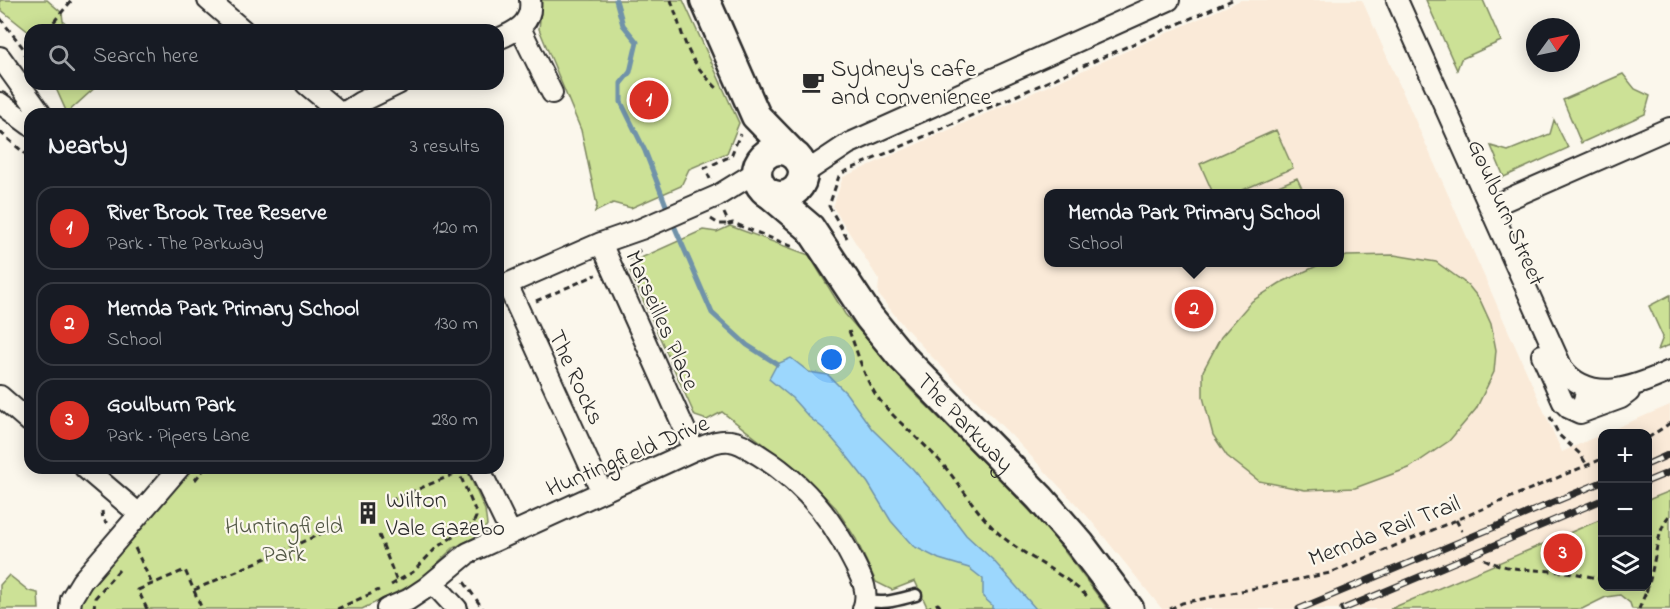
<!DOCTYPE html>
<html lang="en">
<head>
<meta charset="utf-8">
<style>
  :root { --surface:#171b24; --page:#20242c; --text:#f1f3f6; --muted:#9ea1a6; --line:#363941; --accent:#d93025 }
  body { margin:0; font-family:"Indie Flower",sans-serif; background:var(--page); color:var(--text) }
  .controls { position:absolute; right:18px; bottom:18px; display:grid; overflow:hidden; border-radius:12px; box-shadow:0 3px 15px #0003 }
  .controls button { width:54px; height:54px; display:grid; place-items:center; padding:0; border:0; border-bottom:2px solid var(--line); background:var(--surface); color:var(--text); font:30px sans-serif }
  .compass { position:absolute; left:1526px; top:18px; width:54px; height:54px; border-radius:50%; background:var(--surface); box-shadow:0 3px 15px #0003; rotate:57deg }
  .you { position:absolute; left:832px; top:360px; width:21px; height:21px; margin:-15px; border:4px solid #fff; border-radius:50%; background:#1a73e8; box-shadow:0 0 0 9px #1a73e833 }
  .badge { display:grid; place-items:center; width:39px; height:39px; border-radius:50%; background:var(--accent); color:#fff; font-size:20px; font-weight:700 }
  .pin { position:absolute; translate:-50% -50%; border:3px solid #fff; box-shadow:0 2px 6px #0006 }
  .popup { position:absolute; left:1044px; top:189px; width:300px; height:78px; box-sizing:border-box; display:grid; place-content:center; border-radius:12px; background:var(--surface); filter:drop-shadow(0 2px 4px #0005); font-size:20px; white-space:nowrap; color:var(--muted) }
  .popup b { font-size:22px; color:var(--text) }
  .popup::after { content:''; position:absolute; left:50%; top:100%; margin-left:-12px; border:12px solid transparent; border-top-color:var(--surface) }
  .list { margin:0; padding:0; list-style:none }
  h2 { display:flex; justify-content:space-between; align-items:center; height:78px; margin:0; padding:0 24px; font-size:26px }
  h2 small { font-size:20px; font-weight:400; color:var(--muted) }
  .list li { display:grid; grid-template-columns:39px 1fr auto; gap:18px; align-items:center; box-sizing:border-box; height:84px; margin:0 12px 12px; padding:0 12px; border:2px solid var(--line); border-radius:18px }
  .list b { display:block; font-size:22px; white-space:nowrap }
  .list p { margin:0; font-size:20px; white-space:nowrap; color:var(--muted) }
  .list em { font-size:20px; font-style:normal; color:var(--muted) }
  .icon { flex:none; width:33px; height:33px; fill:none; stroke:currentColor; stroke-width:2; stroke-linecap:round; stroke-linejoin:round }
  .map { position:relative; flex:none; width:1670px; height:609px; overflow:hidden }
  .search { position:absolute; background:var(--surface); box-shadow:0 3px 15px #0003; left:24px; top:24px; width:480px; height:66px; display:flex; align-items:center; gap:15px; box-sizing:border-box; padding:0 21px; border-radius:18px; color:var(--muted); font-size:22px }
  .panel { position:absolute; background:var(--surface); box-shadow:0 3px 15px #0003; left:24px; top:108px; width:480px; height:366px; border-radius:18px }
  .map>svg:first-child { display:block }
</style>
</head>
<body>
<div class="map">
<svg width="1670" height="609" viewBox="0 0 1670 609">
  <rect width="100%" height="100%" fill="#fbf7ec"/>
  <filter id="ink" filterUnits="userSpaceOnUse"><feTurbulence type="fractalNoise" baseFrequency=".0167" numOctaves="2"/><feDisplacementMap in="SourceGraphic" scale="12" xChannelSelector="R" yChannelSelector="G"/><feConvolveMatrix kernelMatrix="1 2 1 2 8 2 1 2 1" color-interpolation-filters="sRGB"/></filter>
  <g filter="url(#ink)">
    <!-- built -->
    <path fill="#faead8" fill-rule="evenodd" d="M1241,0H1362L1562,452L1602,434V519L1389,609H1162L1088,517L1011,435L931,356L902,324L878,294L879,280L833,207L843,177ZM1048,194H1340V262H1048Z
      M1670,405V491L1648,500V434L1604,433Z"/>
    <!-- green -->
    <path fill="#cce196" stroke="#7c8660" stroke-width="1.5" d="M0,0H47L62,13L63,21L74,30H30V33L0,9Z
      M542,0H683L739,123L727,153L689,169L681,186L631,208L613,203L595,212L597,205L581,130L539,29Z
      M1426,0H1483L1501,41L1461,59L1457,70Z
      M1623,74L1635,89L1650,96L1645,114L1581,143L1563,100Z
      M54,84H99L67,113Z
      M1554,120L1568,148L1504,177L1491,146L1508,151L1550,134Z
      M1276,130L1293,168L1236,193H1213L1200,164Z
      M1297,178L1304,193H1262Z
      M730,226L809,255L845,314L911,390L984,463L1050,532L1108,609H928L915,581L892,590L876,582L856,539L836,508L800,472L722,412L707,420L695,416L630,271L634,261L703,230L717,232Z
      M1394,255L1436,262L1468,285L1480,300L1491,324L1496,350L1494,372L1476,409L1449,441L1409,468L1355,488L1305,490L1259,481L1227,456L1213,435L1203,397V371L1221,337L1252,301L1280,283L1323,263L1340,262V258L1347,256Z
      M1670,295V345L1658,350L1663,337L1649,306Z
      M191,468H466L485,510L487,525L480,535L453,548L418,582L362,609H81L82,598Z
      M1670,491V609H1632L1630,603L1620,595L1606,597L1582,609H1390L1602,519V586H1648V500Z
      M9,575L29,591L38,593L39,609H0V585Z"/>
    <!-- water -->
    <path fill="#9cd7fd" stroke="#6f92a9" stroke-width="1.5" d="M791,358L809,372L828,375L846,393L872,429L912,468L941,502L966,535L993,560L1036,609H992V605L983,597V579L969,568L939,559L913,546L891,521L868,483L843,451L824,429L809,417L792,398L769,379L777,364Z"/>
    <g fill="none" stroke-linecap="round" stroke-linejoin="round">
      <!-- stream -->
      <path stroke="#6f92a9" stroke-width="5" d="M616,0L623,25L637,42L630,72L621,83V102L645,151L669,213
        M672,221L712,313L747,345L777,364"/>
      <!-- lane casing -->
      <g stroke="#2b2b2b" stroke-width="15">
        <path id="lane" d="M865,600C884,605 897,600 916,595"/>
      </g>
      <!-- street casing -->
      <g stroke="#2b2b2b" stroke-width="24">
        <path id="street" d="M208,0L243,30
          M1397,0L1562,368C1590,405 1635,387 1670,371
          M520,28L552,93
          M498,39C517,31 533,23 530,0
          M0,57L41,114
          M306,84L342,114
          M0,103L30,125
          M342,114L361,102L398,84
          M803,174L848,144L1169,0
          M1490,207L1670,128
          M601,243L694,450
          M507,284L602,492
          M498,288L601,243L641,229L717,196L756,172
          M1542,355L1563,402L1569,408L1580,413L1588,387
          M0,396L30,422
          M1580,413L1621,398L1629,392
          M85,468L139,514
          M479,468L510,532
          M433,583L457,609
          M70,609L71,599L82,581L179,468
          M387,609L408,600L426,588L468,553L694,450C706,446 717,439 730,441C741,442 749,449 759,455C801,481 831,516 853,561C861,577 870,591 863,609"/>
      </g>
      <!-- secondary casing -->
      <g stroke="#2b2b2b" stroke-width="33">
        <g id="secondary">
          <path d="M705,0L756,116L790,151"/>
          <circle cx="780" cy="173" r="23"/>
          <path id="s1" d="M770,194L810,228L869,317L901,356L1040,498L1080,544L1129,609"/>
        </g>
      </g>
      <!-- path -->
      <path stroke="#2b2b2b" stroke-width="3" stroke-dasharray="6 4.5" stroke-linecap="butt" d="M671,0C685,39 684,57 717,88
        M0,18L27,53L23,57
        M47,30L72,0
        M0,132L30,158
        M710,179L705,168L731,156L740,134
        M724,213L729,224L733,223L796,248
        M711,219L719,224H729
        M847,238L829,206L839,176L844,172L1232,0
        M629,259L640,250
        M536,301L596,275
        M849,331C857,350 862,372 873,390C885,412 918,437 936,457C961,483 976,515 1004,538C1031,560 1065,574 1090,599
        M1550,417L1559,435L1580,454L1587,465
        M1648,438L1670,423
        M195,480L205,468
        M390,501L459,472
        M102,511L103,520L107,523
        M1456,520L1462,531
        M379,535L397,582
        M135,548L152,584
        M1484,559C1510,572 1537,569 1564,572C1577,573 1590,577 1602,579
        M464,582L483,609
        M391,585L413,572L437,547L473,524L476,517L475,510L457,468
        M194,590L345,523
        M1646,592C1655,571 1656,528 1670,515
        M94,609L95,598L119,570
        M147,609L138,590L185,570L202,609
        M337,609L379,590
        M926,609L938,604L942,609
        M1170,609L1182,603L1330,573L1602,459
        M1639,609L1646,592L1640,586"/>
      <!-- lane -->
      <use href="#lane" stroke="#fbf7ec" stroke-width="10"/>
      <!-- street -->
      <use href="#street" stroke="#fbf7ec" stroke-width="20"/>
      <!-- secondary -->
      <use href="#secondary" stroke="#fbf7ec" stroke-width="28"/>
      <!-- rail casing -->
      <g stroke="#2b2b2b" stroke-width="7">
        <path id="rail" d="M1648,464L1670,454
          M1648,481L1670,472
          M1299,609L1602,482
          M1343,609L1602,500"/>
      </g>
      <!-- rail -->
      <use href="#rail" stroke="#fbf7ec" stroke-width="4.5" stroke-dasharray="14" stroke-linecap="butt"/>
    </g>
  </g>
  <!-- icons -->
  <defs>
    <g id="cafe-bare" transform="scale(1.8)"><path d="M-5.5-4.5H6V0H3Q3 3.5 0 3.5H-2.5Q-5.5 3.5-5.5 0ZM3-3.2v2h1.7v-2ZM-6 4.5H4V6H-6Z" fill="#2b2b2b" stroke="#fbf7ec" stroke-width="2.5" paint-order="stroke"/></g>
    <g id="building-bare" transform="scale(1.8)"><path d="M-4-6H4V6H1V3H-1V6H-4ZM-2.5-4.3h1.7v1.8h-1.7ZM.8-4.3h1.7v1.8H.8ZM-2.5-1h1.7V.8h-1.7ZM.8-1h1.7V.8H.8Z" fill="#2b2b2b" stroke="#fbf7ec" stroke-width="2.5" paint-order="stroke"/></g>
  </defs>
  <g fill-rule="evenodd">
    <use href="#cafe-bare" x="813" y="82"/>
    <use href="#building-bare" x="368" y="513"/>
  </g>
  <g text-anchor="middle" stroke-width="4.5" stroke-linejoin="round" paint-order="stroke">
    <!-- poi labels -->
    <g font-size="24" fill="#2b2b2b" stroke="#fbf7ec" text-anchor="start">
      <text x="831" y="76">Sydney's cafe<tspan x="831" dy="28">and convenience</tspan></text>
      <text x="386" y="507">Wilton<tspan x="386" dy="28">Vale Gazebo</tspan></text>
    </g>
    <!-- street labels -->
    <g font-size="24" fill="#2b2b2b" stroke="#fbf7ec">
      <text transform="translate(1507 212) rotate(66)" y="8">Goulburn Street</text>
      <text transform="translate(663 320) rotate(66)" y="8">Marseilles Place</text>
      <text transform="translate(577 377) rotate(65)" y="8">The Rocks</text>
      <text dy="8" stroke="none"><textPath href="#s1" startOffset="302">The Parkway</textPath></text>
      <text transform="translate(627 455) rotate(-23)" y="8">Huntingfield Drive</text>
      <text transform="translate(1384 530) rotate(-21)" y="8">Mernda Rail Trail</text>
    </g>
    <!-- park labels -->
    <g font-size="24" fill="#535846" stroke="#fbf7ec">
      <text x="284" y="533">Huntingfield<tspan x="284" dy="28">Park</tspan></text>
    </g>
  </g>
</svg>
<div class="controls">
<button>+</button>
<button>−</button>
<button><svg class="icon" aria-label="layers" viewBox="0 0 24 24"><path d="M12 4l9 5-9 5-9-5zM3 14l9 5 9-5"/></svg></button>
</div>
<svg class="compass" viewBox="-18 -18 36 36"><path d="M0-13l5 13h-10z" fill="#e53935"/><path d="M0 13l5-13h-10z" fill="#9ea1a6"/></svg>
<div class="you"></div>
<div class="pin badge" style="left:649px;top:100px">1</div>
<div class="pin badge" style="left:1194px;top:309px">2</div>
<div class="popup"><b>Mernda Park Primary School</b>School</div>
<div class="pin badge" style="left:1563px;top:553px">3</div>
<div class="search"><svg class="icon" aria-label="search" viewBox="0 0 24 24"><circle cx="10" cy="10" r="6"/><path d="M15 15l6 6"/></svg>Search here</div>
<section class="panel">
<h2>Nearby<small>3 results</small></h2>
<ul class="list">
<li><span class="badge">1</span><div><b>River Brook Tree Reserve</b><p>Park · The Parkway</p></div><em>120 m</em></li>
<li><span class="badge">2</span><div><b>Mernda Park Primary School</b><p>School</p></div><em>130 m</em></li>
<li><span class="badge">3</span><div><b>Goulburn Park</b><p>Park · Pipers Lane</p></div><em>280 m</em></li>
</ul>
</section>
</div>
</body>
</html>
